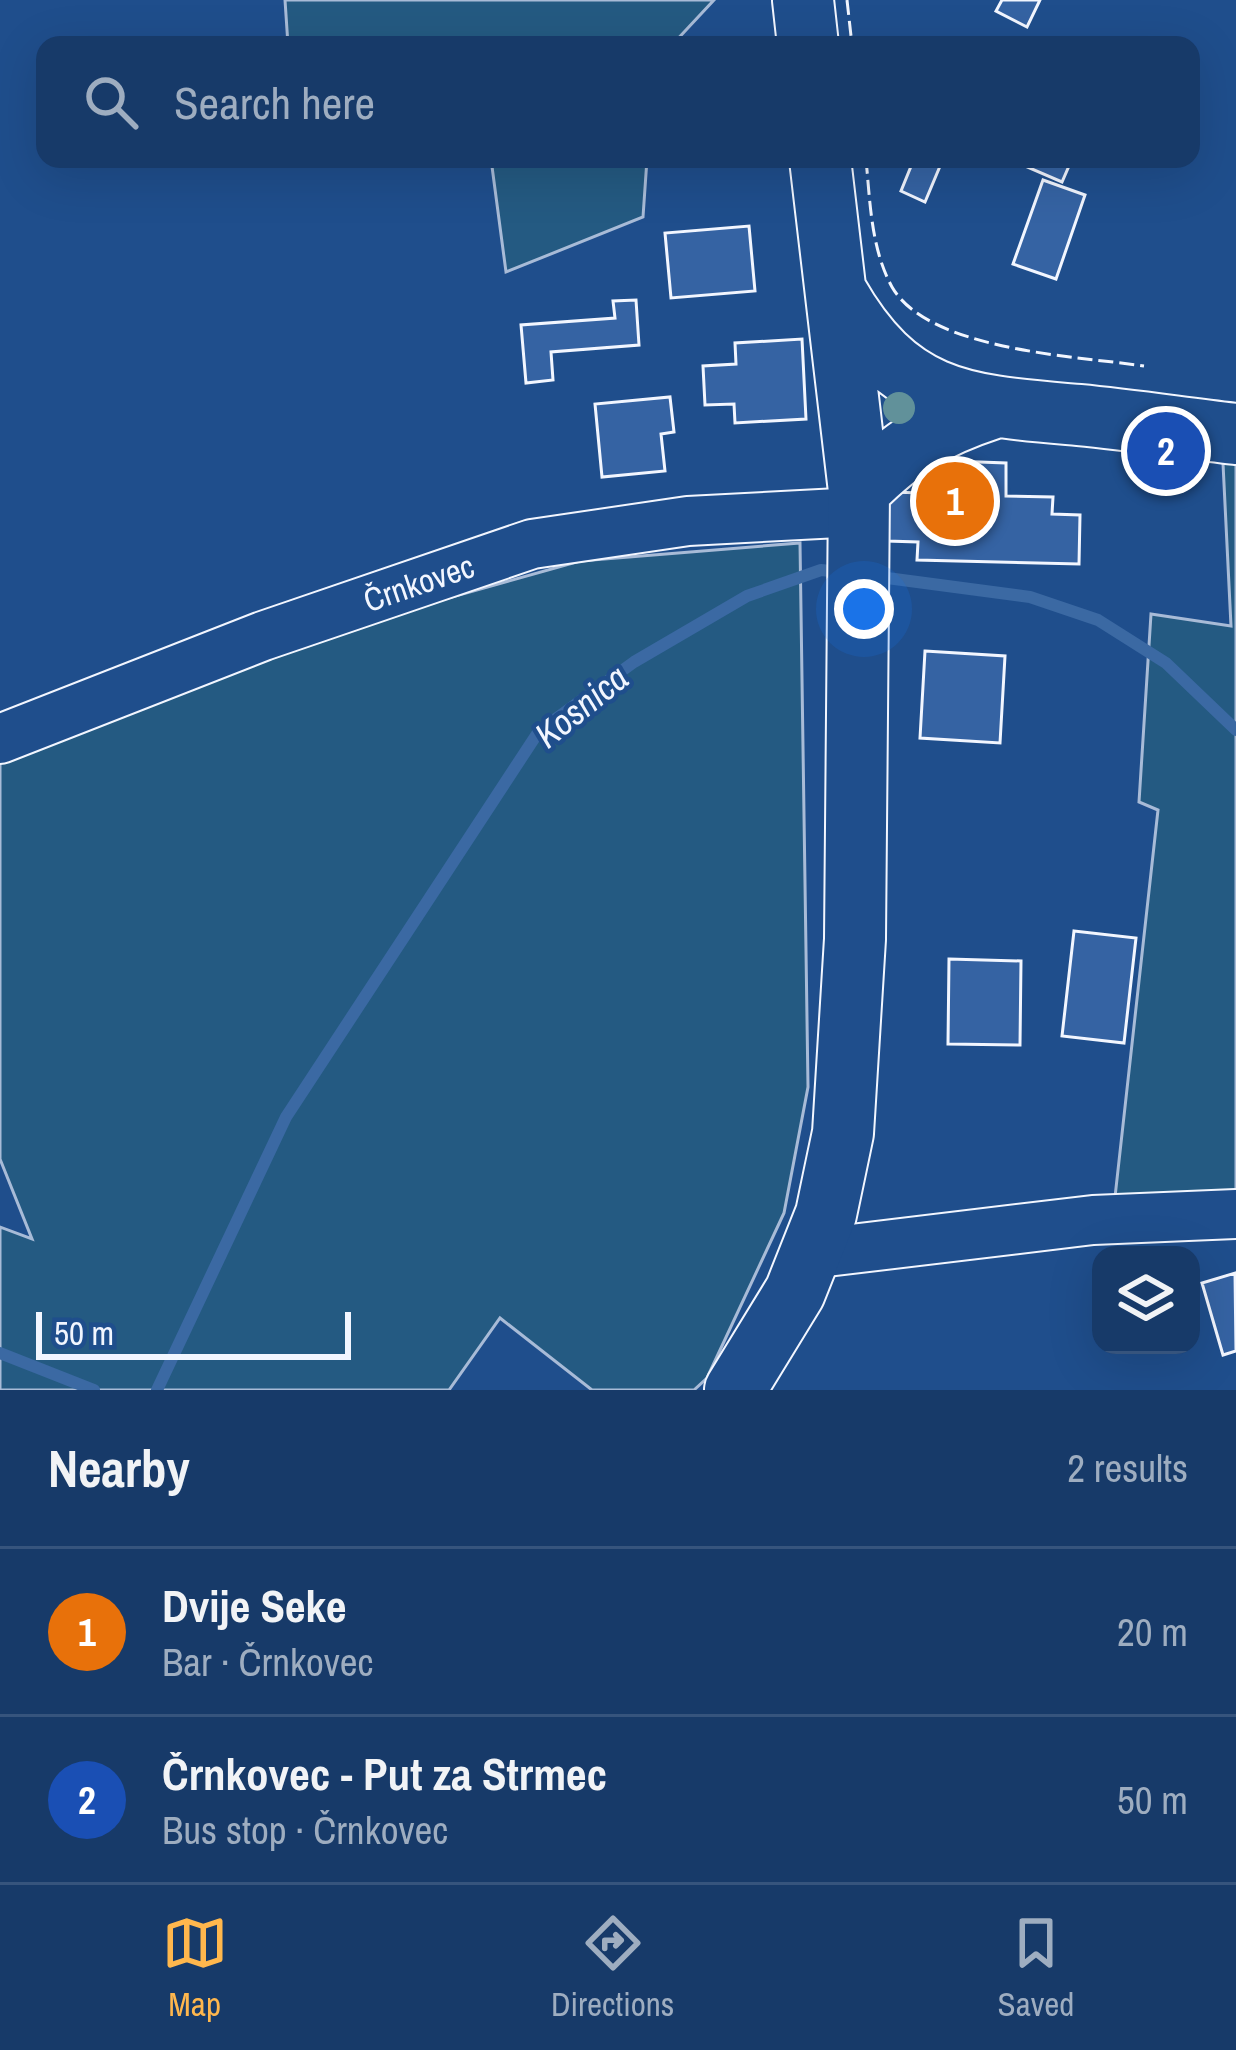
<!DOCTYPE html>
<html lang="en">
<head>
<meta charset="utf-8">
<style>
  :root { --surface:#173a69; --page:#244571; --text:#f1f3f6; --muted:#9eadc0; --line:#36547d; --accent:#ffb74d }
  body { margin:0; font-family:"Archivo Narrow",sans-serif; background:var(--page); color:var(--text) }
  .controls { position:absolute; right:36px; bottom:36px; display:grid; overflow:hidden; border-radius:24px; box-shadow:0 12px 48px #0002 }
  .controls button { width:108px; height:108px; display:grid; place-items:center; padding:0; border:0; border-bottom:3px solid var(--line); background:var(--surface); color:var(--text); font:60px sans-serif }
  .scale { position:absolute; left:36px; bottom:30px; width:315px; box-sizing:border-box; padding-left:12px; border:6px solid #f2f6ff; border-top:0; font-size:33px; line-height:42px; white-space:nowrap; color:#f2f6ff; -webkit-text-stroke:9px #1f4e8c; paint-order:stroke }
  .you { position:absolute; left:864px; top:609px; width:42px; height:42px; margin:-30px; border:9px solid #fff; border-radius:50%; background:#1a73e8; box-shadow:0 0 0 18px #1a73e833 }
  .badge { display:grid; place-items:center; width:78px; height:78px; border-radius:50%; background:var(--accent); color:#fff; font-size:39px; font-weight:700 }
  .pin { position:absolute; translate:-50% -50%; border:6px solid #fff; box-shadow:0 3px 12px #0006 }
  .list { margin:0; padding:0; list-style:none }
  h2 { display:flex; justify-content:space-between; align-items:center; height:156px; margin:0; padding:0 48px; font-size:51px }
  h2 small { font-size:39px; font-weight:400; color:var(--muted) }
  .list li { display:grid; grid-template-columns:78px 1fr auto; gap:36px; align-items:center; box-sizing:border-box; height:168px; padding:0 48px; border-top:3px solid var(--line) }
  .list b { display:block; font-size:45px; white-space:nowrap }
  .list p { margin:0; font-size:39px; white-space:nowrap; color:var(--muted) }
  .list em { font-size:39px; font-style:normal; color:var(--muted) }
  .icon { flex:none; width:66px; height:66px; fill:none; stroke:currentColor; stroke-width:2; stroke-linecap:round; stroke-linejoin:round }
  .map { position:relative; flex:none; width:1236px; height:1390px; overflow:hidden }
  .search { position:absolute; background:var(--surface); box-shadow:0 12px 48px #0002; left:36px; right:36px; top:36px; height:132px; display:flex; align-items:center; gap:30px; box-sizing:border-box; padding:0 42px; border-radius:24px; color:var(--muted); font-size:45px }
  .sheet { height:492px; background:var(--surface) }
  nav { display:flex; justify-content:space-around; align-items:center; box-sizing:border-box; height:168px; border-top:3px solid var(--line); background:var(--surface); font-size:33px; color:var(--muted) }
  nav a { display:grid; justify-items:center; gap:6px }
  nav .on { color:var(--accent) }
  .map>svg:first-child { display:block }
</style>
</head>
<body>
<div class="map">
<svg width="1236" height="1390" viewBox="0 0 1236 1390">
  <rect width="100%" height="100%" fill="#1f4e8c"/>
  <!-- green -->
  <path fill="#245a82" stroke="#a8bbd7" stroke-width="3" d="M285,0H714L672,45H288Z
    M491,159H647L643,217L506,272Z
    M1222,443L1236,445V1197L1114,1206L1158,810L1139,802L1151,614L1231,626Z
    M800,543L808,1087L784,1213L707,1378L694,1390H592L500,1318L449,1390H0V1227L32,1239L0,1159V757L402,611L580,561Z"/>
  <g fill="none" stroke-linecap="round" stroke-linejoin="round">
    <!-- stream -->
    <path stroke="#3b69a3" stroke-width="12" d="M872,576L1030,597L1098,620L1166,663L1236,730
      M0,1353L94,1390
      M157,1390L286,1117L539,731L634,662L747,596L821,570L840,572"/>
  </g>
  <!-- building -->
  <path fill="#3563a3" stroke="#f2f6ff" stroke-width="3" d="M1002,0H1040L1027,27L996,11Z
    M914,159H943L925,202L901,191Z
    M1009,159H1072L1062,182Z
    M1043,180L1085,195L1056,279L1013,264Z
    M749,226L755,291L671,298L665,233Z
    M636,300L639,345L551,352L553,380L526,383L521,325L615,318L613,301Z
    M802,339L806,419L735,423L734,404L705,405L703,366L736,364L735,343Z
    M670,397L674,432L661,434L665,471L602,477L595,404Z
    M924,460L1006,463V496L1053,497L1052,514L1080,515L1079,564L917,560L918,542L887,541L889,492L923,493Z
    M925,651L1005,656L1000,743L920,738Z
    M1074,931L1136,938L1124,1043L1062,1036Z
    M949,959L1021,961L1020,1045L948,1044Z
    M1235,1273L1236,1351L1223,1355L1202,1283Z"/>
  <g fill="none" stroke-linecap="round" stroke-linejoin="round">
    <!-- minor casing -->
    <g stroke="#f2f6ff" stroke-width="52">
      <g id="minor">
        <path id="s1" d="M0,739L263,636L532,544L688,521L858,512"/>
        <path d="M810,1254L1093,1220L1236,1214"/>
      </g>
    </g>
    <!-- major casing -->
    <g stroke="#f2f6ff" stroke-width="64">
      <path id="major" d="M803,0L808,45
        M837,293C900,403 964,405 1079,415C1131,420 1184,428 1236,434
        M859,491C902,448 933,428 991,409
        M735,1390L795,1292L826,1214L843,1133L855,939L859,491L820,159"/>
    </g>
    <!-- minor -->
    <use href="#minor" stroke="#1f4e8c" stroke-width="48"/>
    <!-- major -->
    <use href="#major" stroke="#1f4e8c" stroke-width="60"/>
    <!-- fence -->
    <path stroke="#f2f6ff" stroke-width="3" stroke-dasharray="15 6" stroke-linecap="butt" d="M847,0L852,45
      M866,159C870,201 871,249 892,287C929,351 1077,356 1144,366"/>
  </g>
  <!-- trees -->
  <circle fill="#61919a" cx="899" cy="408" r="16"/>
  <g text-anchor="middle" stroke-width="9" stroke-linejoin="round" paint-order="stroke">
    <!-- street labels -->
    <g font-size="33" fill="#f2f6ff" stroke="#1f4e8c">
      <text dy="12" stroke="none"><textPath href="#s1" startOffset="447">Črnkovec</textPath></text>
    </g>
    <!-- water labels -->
    <g font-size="36" font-style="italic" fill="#f2f6ff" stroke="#1f4e8c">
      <text transform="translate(581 706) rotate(-39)" y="13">Kosnica</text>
    </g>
  </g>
</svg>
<div class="controls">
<button><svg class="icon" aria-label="layers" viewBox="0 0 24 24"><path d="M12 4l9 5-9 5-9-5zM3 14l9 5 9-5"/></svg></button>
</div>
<div class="scale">50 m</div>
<div class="you"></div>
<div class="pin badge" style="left:955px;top:501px;background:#e8710a">1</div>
<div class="pin badge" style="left:1166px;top:451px;background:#1a4fb4">2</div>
<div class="search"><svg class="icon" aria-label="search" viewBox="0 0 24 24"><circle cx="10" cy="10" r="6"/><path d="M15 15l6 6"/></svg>Search here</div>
</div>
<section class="sheet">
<h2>Nearby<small>2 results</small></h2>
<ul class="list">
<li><span class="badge" style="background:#e8710a">1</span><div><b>Dvije Seke</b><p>Bar · Črnkovec</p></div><em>20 m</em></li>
<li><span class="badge" style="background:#1a4fb4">2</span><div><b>Črnkovec - Put za Strmec</b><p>Bus stop · Črnkovec</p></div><em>50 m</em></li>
</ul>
</section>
<nav>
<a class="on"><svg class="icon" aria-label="map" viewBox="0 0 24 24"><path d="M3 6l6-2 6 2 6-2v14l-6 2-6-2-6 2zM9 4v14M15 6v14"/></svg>Map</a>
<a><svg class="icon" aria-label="directions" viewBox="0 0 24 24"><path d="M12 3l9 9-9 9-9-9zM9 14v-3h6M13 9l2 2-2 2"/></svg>Directions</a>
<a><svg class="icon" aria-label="saved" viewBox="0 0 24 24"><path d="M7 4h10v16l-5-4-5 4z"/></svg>Saved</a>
</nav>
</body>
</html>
